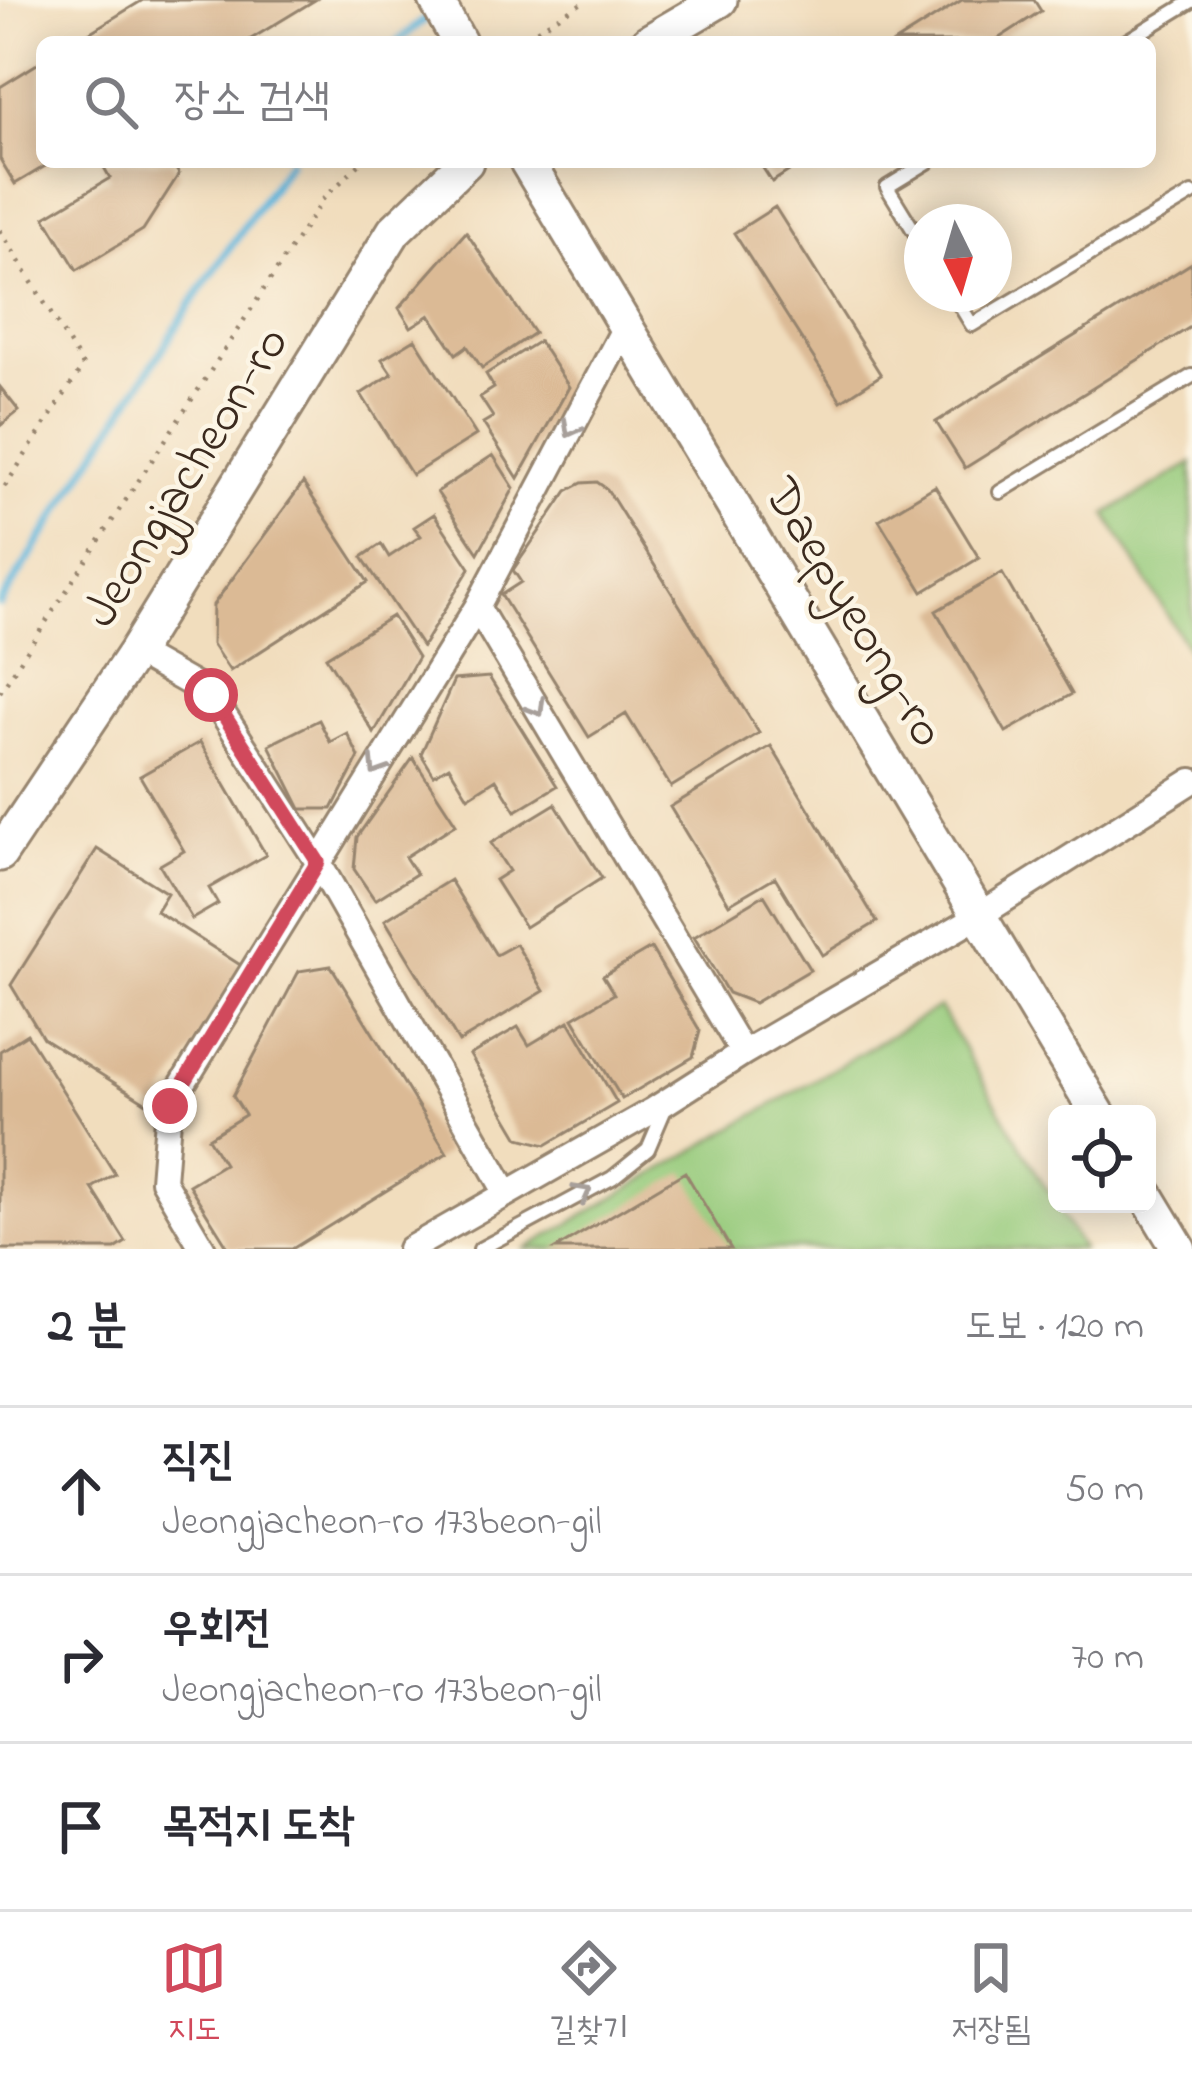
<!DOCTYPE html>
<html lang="ko">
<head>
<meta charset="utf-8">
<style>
  :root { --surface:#fff; --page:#f2f2f3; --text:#2b2b33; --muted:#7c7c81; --line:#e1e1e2; --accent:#d1495b }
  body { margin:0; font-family:"Indie Flower","Poor Story",sans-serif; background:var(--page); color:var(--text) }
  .controls { position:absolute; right:36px; bottom:36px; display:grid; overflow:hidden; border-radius:18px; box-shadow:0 6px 30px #0003 }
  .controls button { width:108px; height:108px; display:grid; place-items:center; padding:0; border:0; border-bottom:3px solid var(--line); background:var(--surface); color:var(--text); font:60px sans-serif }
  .compass { position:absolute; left:904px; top:204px; width:108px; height:108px; border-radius:50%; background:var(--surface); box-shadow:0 6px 30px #0003; rotate:175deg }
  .stop { position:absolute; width:36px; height:36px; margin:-27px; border:9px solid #d1495b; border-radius:50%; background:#fff }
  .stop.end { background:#d1495b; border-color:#fff; box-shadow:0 3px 12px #0008 }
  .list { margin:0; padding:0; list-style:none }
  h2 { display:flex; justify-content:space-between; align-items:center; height:156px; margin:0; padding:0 48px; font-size:51px }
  h2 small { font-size:39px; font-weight:400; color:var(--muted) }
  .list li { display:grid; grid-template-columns:78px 1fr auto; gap:36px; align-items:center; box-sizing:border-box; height:168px; padding:0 48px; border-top:3px solid var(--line) }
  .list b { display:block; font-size:45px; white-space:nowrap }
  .list p { margin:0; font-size:39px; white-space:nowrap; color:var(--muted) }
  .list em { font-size:39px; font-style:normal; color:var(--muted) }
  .icon { flex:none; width:66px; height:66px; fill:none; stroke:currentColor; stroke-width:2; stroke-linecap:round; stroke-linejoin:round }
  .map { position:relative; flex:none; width:1192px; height:1249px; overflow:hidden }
  .search { position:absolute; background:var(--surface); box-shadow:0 6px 30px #0003; left:36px; right:36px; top:36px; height:132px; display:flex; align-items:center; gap:30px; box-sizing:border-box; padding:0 42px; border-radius:18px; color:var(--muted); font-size:45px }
  .sheet { height:660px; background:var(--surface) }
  nav { display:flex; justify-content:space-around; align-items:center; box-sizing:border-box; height:168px; border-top:3px solid var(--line); background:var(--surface); font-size:33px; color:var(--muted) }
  nav a { display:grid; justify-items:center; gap:6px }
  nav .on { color:var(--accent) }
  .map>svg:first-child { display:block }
</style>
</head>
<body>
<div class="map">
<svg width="1192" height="1249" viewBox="0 0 1192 1249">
  <rect width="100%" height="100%" fill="#fcf5e5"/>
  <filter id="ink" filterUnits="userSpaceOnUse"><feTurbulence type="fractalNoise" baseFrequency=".00833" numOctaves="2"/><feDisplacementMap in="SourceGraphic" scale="24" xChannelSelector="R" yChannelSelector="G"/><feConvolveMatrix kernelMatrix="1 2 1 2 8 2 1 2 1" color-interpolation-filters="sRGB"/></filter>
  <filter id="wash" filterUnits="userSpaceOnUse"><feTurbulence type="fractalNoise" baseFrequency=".004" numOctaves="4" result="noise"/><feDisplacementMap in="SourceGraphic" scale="48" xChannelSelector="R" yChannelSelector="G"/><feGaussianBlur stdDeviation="2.7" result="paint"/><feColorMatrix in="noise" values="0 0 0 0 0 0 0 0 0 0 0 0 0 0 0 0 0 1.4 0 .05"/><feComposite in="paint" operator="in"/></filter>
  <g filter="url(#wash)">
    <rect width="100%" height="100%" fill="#f1ddbd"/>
    <!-- green -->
    <path fill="#96ca7c" stroke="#687a4d" stroke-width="3" d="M1192,463V656L1106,514Z
      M939,1007L1082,1249H526Z"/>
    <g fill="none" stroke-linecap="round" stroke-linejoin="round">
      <!-- stream -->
      <path stroke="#5fb5dc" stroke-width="8" d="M397,42L433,13
        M0,604L195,298L289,162"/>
    </g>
    <g id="blocks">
      <!-- building -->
      <path fill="#dbba95" d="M143,0H315L246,42H74Z
        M962,0H1034L1041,11L993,42H895Z
        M42,61V162H52L15,184L0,159V87Z
        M101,162H172L179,174L143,230L77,270L45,217L110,178Z
        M759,162H803L772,182Z
        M775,207L881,375L841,401L734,233Z
        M466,232L534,333L482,368L467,346L456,354L430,315L411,327L399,308Z
        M1192,263V326L965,468L936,422Z
        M415,339L476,435L412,475L361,394L392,374L382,359Z
        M539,341L569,387L518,478L483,423L493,417L480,397L494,388L486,374Z
        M0,387L19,411L0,426Z
        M493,455L514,488L478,553L437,492Z
        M597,482L607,489L759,733L671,787L626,714L589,737L501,595L521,582L513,570L567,491L582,483Z
        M303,483L368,582L230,671L212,644L213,605Z
        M935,486L979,558L923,592L879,520Z
        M434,514L470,568L422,647L362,557L381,544L389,557L421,536L414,527Z
        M1002,573L1072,694L1006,732L936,611Z
        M392,616L418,657L374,733L326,657Z
        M489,677L557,786L516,811L496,779L468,797L449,766L434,775L421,754L454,680Z
        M319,720L330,742L347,733L359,757L332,809H301L269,745Z
        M200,742L266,855L209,888L218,904L192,919L160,865L184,851L140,776Z
        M771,746L877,922L822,955L775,877L729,904L670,807Z
        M413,758L456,824L405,857L416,874L375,900L354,869L357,837Z
        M555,804L602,878L525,927L495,880L509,871L491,843Z
        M97,849L167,893L156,911L245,968L156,1109L43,1038L11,985Z
        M450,880L496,955L516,944L544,991L459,1042L385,920Z
        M764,895L810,970L754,1003L728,993L694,937Z
        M651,948L700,1031L693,1057L622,1099L573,1018L614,994L603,976Z
        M331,966L447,1153L292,1249H229L189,1185L224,1164L208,1138L245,1115L233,1096L299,971Z
        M569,1021L617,1103L546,1145L519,1138L470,1055L518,1027L529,1045Z
        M27,1034L115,1174L92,1188L126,1242L115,1249H0V1051Z
        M685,1172L731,1249H555Z"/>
    </g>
  </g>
  <g filter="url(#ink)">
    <use href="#blocks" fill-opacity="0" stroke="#96846e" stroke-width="3"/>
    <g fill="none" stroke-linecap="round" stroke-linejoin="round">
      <!-- lane casing -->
      <g stroke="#96846e" stroke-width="18">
        <path id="lane" d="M1125,42L1192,1
          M922,244L887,187L928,162
          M953,294L972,325L1192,194
          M1000,492L1192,376
          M480,1249L612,1178L648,1149L665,1109"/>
      </g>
      <!-- street casing -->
      <g stroke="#96846e" stroke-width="30">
        <path id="street" d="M477,607L743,1053
          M135,652L211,695L318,862L506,1192
          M203,1249L163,1181L169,1106L477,607L626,325
          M410,1249L652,1111L743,1053L980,915L1192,781"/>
      </g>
      <!-- secondary casing -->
      <g stroke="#96846e" stroke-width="39">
        <path id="secondary" d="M436,0L459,42
          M648,42L720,0
          M527,162L1098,1114
          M0,854L135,652L394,231L466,162
          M1147,1196L1179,1249"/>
      </g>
      <!-- path -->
      <path stroke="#96846e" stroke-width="4.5" stroke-dasharray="3 9" stroke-linecap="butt" d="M516,42L587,0
        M0,230L83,366L0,494
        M0,692L324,198L362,162"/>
      <!-- lane -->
      <use href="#lane" stroke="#fff" stroke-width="12"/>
      <!-- street -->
      <use href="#street" stroke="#fff" stroke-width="24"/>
      <!-- secondary -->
      <use href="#secondary" stroke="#fff" stroke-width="33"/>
    </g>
    <!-- one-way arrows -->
    <defs><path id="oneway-chevron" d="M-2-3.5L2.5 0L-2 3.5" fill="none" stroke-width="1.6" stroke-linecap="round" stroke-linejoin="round" transform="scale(3)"/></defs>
    <g stroke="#a79f9a">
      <use href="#oneway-chevron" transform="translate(571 429) rotate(118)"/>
      <use href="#oneway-chevron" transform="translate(537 708) rotate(59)"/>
      <use href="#oneway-chevron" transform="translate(377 767) rotate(122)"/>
      <use href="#oneway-chevron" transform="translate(583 1193) rotate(-28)"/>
    </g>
  </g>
  <g fill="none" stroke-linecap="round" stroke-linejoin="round" filter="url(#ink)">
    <!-- route -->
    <path stroke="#d1495b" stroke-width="15" d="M170,1106L318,862L211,695"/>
  </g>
  <g text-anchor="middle" stroke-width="9" stroke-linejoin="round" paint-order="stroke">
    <!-- street labels -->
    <g font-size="51" fill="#3b2a1e" stroke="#fcf5e5">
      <text transform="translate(183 475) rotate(-58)" y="18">Jeongjacheon-ro</text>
      <text transform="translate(857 611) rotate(59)" y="18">Daepyeong-ro</text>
    </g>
  </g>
</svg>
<div class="controls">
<button><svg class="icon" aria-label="locate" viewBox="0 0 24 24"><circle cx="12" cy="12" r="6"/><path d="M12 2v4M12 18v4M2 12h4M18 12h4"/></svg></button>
</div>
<svg class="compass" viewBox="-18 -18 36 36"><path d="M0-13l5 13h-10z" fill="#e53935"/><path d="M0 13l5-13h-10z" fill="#7c7c81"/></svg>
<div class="stop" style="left:211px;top:695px"></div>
<div class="stop end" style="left:170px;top:1106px"></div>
<div class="search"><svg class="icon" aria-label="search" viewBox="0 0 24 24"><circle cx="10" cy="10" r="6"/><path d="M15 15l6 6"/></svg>장소 검색</div>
</div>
<section class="sheet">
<h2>2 분<small>도보 · 120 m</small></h2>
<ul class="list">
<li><svg class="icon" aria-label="ahead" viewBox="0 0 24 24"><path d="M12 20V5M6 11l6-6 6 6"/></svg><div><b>직진</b><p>Jeongjacheon-ro 173beon-gil</p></div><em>50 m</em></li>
<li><svg class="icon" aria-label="right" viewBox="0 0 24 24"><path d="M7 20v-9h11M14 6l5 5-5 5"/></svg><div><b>우회전</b><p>Jeongjacheon-ro 173beon-gil</p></div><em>70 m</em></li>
<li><svg class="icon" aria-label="arrive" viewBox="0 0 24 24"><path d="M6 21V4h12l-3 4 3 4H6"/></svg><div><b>목적지 도착</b></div></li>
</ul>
</section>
<nav>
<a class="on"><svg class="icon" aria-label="map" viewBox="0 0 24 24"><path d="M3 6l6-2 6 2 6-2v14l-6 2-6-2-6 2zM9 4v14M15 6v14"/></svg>지도</a>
<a><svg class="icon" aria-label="directions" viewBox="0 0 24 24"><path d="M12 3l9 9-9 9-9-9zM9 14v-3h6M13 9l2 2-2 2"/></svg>길찾기</a>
<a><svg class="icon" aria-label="saved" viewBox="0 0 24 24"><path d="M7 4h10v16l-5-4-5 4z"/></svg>저장됨</a>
</nav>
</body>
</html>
